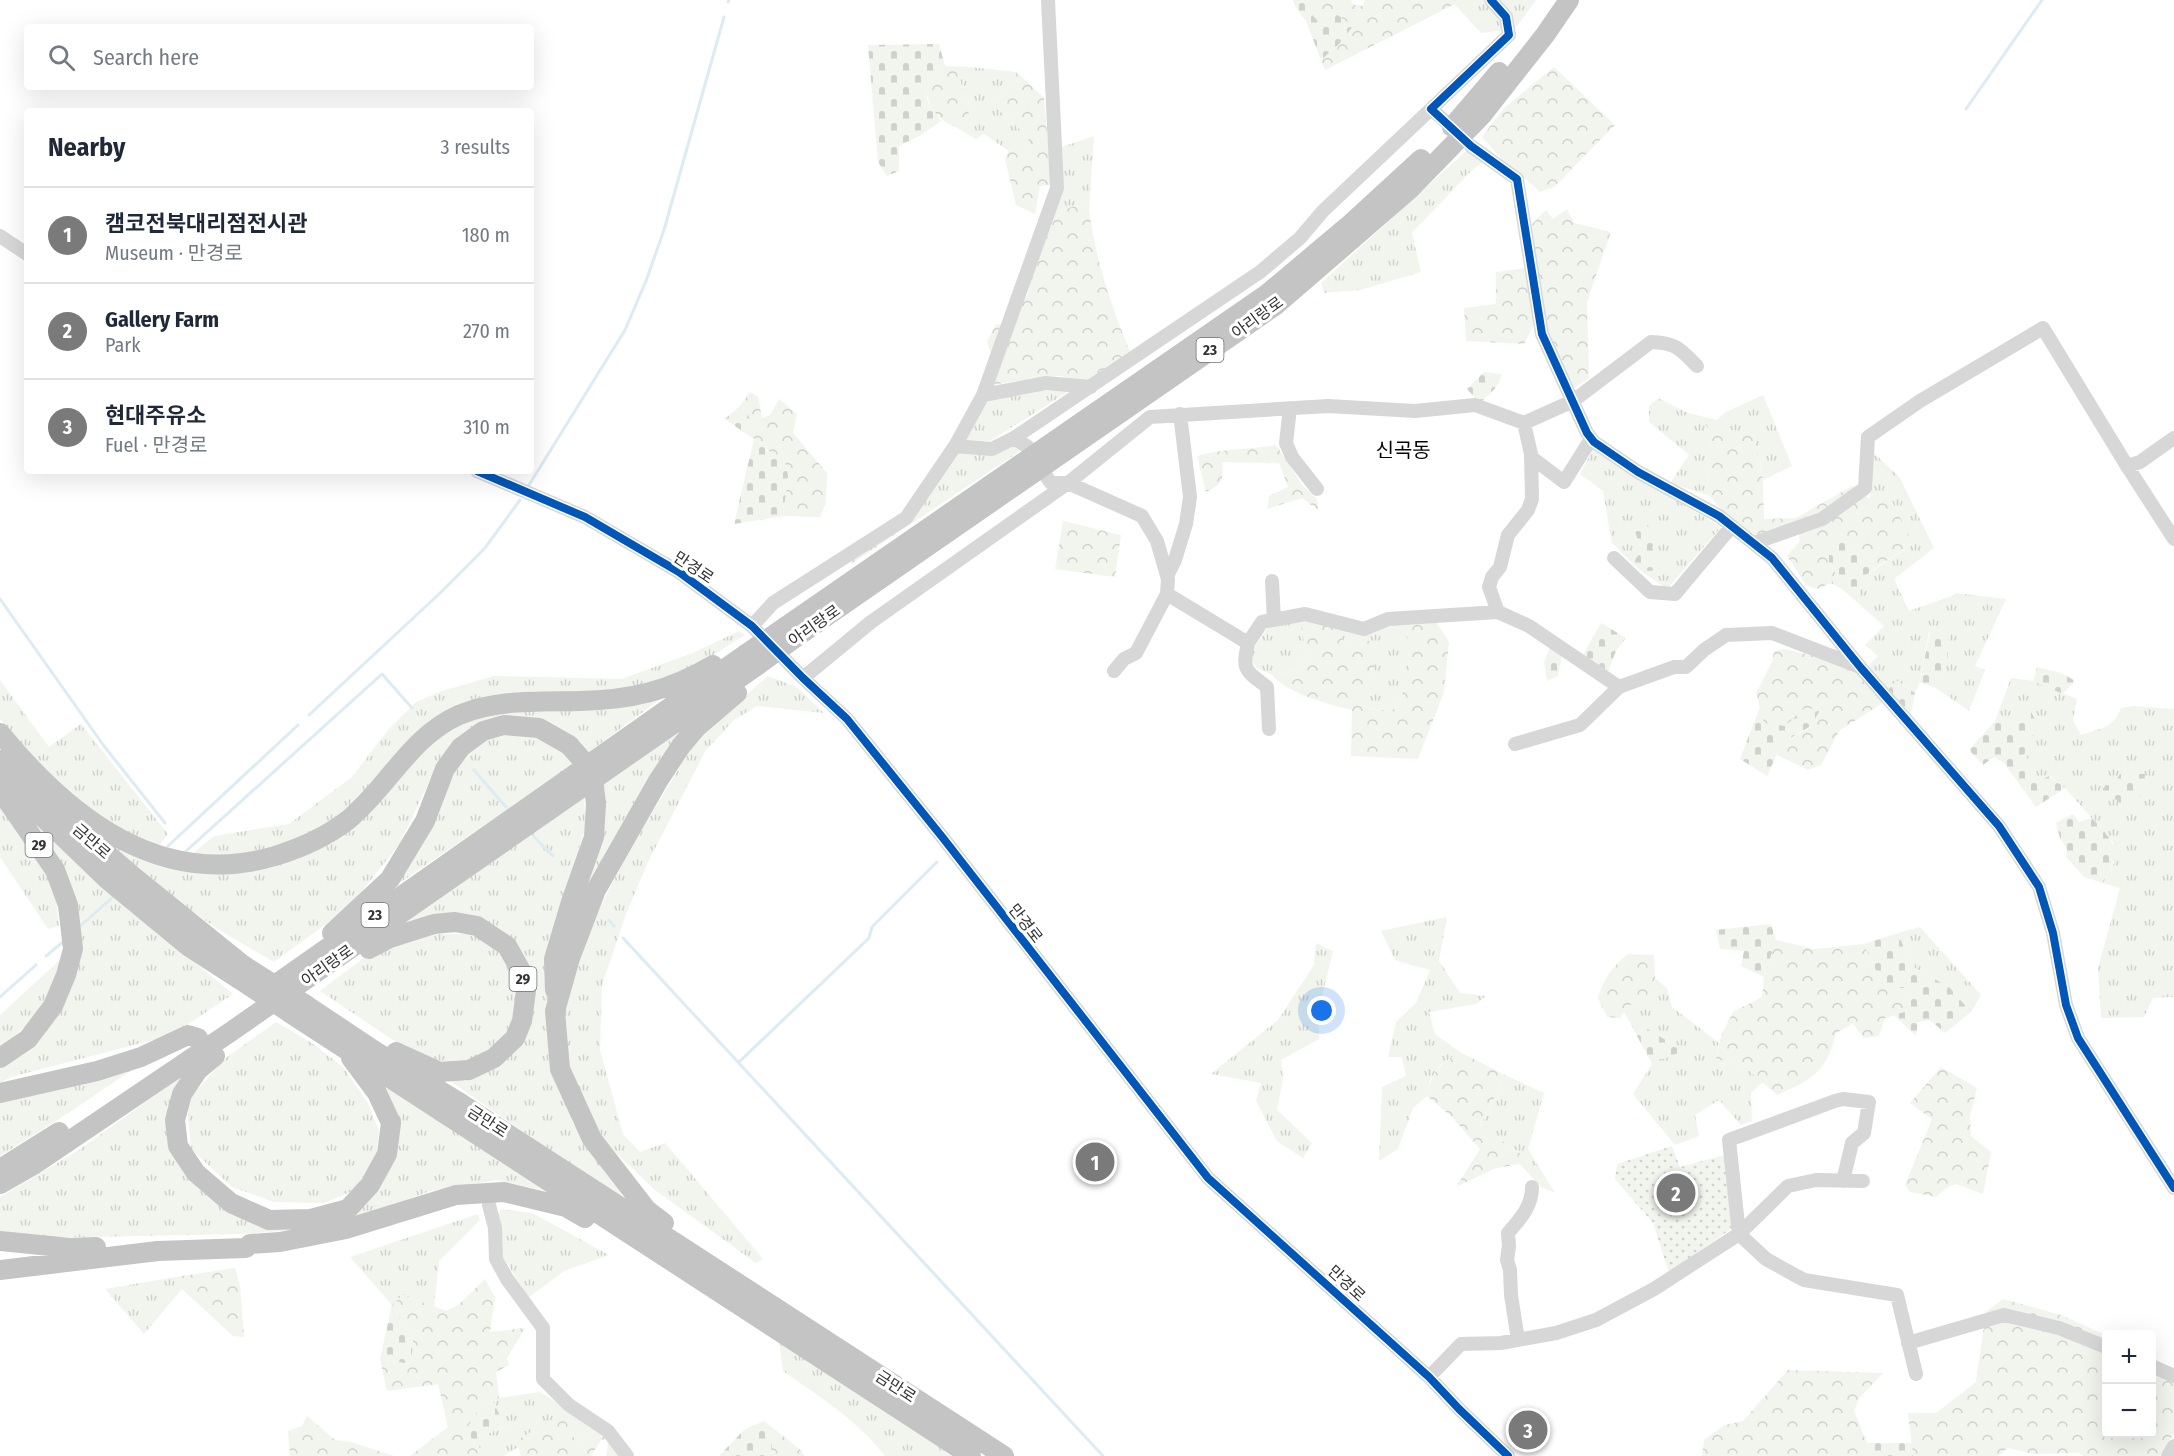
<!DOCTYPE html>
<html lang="en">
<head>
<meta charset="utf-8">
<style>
  :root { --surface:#fff; --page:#f2f2f3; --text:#1f2937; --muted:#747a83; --line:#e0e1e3; --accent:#7a7a7a }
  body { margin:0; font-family:"Fira Sans Condensed","Noto Sans KR",sans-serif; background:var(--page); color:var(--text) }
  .controls { position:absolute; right:18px; bottom:18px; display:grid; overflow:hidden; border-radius:6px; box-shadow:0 6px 24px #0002 }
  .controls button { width:54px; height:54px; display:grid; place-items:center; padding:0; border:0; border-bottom:2px solid var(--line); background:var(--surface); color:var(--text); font:30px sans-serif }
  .you { position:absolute; left:1322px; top:1011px; width:21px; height:21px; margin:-15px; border:4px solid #fff; border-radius:50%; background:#1a73e8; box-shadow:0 0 0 9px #1a73e833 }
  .badge { display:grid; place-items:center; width:39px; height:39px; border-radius:50%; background:var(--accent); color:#fff; font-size:20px; font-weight:700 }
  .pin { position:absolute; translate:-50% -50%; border:3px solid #fff; box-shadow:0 2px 6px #0006 }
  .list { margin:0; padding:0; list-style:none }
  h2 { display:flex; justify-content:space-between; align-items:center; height:78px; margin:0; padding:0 24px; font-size:26px }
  h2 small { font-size:20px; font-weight:400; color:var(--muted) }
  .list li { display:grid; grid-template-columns:39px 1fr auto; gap:18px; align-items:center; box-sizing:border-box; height:96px; padding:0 24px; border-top:2px solid var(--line) }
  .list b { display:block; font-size:22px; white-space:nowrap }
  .list p { margin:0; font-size:20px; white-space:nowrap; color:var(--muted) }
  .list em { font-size:20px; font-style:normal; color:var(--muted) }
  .icon { flex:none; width:33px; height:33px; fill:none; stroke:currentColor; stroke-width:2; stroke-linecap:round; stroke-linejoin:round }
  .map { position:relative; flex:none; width:2174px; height:1456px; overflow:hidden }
  .search { position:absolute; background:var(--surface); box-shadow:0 6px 24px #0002; left:24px; top:24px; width:510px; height:66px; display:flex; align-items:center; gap:15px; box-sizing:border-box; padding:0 21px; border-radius:6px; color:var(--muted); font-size:22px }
  .panel { position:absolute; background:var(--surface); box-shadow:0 6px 24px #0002; left:24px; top:108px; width:510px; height:366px; border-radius:6px }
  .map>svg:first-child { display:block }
</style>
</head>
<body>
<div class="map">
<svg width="2174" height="1456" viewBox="0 0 2174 1456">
  <defs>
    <pattern id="grass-tufts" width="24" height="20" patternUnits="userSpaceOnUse" patternTransform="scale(1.5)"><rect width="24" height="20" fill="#f1f5ed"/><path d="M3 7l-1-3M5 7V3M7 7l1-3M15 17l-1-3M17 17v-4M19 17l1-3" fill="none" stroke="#cfd2cc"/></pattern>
    <pattern id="forest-crowns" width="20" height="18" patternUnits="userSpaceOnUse" patternTransform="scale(1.5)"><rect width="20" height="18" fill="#f1f5ed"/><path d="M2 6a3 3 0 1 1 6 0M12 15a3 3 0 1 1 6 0" fill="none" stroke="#cfd2cc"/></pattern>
    <pattern id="cemetery-stones" width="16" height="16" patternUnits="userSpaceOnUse" patternTransform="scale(1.5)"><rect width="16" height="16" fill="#f1f5ed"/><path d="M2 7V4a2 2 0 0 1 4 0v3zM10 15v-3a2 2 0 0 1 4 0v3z" fill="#cfd2cc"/></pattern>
    <pattern id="garden-dots" width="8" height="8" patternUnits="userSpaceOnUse" patternTransform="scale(1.5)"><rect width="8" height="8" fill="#f1f5ed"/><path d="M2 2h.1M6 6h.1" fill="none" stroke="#cfd2cc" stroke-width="1.8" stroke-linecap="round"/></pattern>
  </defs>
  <rect width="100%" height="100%" fill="#fff"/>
  <!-- grass -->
  <path fill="url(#grass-tufts)" d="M1451,0H1536L1515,29L1481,33Z
    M969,67L1017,72L1003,93L997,108L1028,137L1031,156L1009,151L984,134L976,139L954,126L970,118L959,75Z
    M1094,136L1089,209L1080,205L1052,212L1061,163L1062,147Z
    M1467,150L1482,163L1472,170L1412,233L1421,272L1360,290L1324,293L1321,283Z
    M1071,390L990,441L965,440L987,400L1040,391Z
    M1763,395L1792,466L1763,480L1754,435L1707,425L1711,442L1706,460L1710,496L1670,483L1689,455L1649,422V406L1658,398L1688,413L1717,420L1726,412Z
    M1015,443L1023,449L851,564L852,558L912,515L924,504L956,451Z
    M1593,449L1721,527L1667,589L1640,570L1642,551L1636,558L1634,565L1612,543L1603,491L1580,474Z
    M1873,452L1900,478L1934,548L1894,579L1909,611L1952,596L1956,593L2006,599L1975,666L1985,670L1969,711L1936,688L1947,663L1929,631L1920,682L1915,693L1897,681L1888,690L1867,667L1878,656L1865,645L1884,626L1858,603L1862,578L1913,544L1870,499Z
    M1300,619L1307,657L1294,671L1272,675L1257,668L1248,656L1270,625Z
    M1407,622L1409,674L1396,712L1360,707L1376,674L1347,650L1337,627L1361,632Z
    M739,631L745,635L701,663L644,686L450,710L342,814L292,842L233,857L190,856L214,836L289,824L352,777L388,730L416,702L439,692L494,676L622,679L695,652Z
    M768,676L797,687L824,713L757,706L734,720L706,750L649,860L626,914L602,985L600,1050L623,1134L640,1152L665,1143L763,1259L756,1263L655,1190L595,1133L568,1068L563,1011L581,947L625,857L697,739Z
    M2011,678L2033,681L2077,699L2073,720L2081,735C2100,728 2113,729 2121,708L2134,706L2174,709V997L2153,998L2144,1017L2101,1018L2098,968L2120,888L2103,883L2114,863L2113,842L2065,788L2050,776L2038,782L2026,769L2024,754L2013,724L1995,721Z
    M0,680L49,747L81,724L168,834L158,847L94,816L28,754L0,719Z
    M663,697L589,752L579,741L541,721L511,719L436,767L399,845L348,908L274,962L219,930L173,898L90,831L184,872L273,867L340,837L417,758L454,726L495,711Z
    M695,718L558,946L603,783Z
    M515,733L547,739L575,764L376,899L423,838L459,766L478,742Z
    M584,796L586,826L566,891L552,1055L573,1124L621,1191V1200L430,1067L465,1081L496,1064L530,995L503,932L396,925Z
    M0,803L55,888L59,926L48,929L0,857Z
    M37,825L108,890L233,994L172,1035L11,1077L0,1083V1064L48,1028L81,959L73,890Z
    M1447,917L1439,961L1460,993L1486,996L1476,1004L1429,1012L1435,1034L1460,1052L1440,1065L1430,1080L1427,1096L1413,1108L1398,1149L1379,1161L1382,1087L1406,1076L1402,1057H1388L1396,1022L1416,1003L1430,970L1395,960L1381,931Z
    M1920,927L1981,995L1971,1012L1949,987L1911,966L1898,933Z
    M422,934H482L512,967L519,1010L501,1044L476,1061L451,1064L411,1052L320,991L365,957Z
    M1316,943L1333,951L1319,1008V1039L1281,1060L1283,1078L1277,1110L1312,1143L1303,1158L1277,1141L1256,1101L1261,1083L1211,1074L1278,1020L1314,965Z
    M61,959L58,974L40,1013L0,1049V1015Z
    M1667,988L1672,1007L1719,1043L1716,1059L1745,1067L1763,1082L1751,1093L1752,1121L1741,1125L1719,1100L1695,1115L1699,1136L1675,1145L1633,1094L1652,1064L1682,1051L1648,1029L1636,1034L1624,1012L1628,1006Z
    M276,1022L315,1045L344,1068L368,1103L379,1131L376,1159L353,1191L324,1203L274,1202L232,1187L191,1149L187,1101L227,1057Z
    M142,1063L67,1114L0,1156V1099Z
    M368,1070L551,1192L497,1180L430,1191L380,1210L310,1229L239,1234L40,1238L20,1237L0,1231V1197L79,1150L183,1075L169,1125L244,1217L331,1219L391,1161Z
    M1503,1074L1544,1093L1528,1149L1555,1193L1541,1187L1520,1164V1153L1480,1127L1498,1090Z
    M501,1209L532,1213L609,1255L564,1271L528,1298L500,1252L498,1216Z
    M478,1214L480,1220L439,1261L434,1307L403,1295L392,1305L350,1257Z
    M182,1276V1289L144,1334L105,1289Z
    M779,1342L957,1456H885C858,1421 819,1396 783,1371Z
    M540,1392L599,1429L577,1444L516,1441L518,1447L504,1456H485L474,1441L505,1425L493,1402L499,1398Z"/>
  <!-- forest -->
  <path fill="url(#forest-crowns)" d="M1302,0H1351L1353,5L1362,6L1365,0H1451L1455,4L1325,70L1321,60L1339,44L1336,14L1332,26L1319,24Z
    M945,66L969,67L959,75L970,118L954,126C934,118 929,105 924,84Z
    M1554,67L1615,125L1554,187L1540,192L1498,155L1482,137L1504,108Z
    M1017,72L1044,98L1052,185L1040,186L1035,214L1016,205L1005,159L1009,151L1031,156L1028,137L997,108L1003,93Z
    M1080,205L1089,209C1095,258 1111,306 1130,351L1088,383L1060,376H1044L993,385L997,372L987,342L996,324L1009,326L1028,294L1040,237L1052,212Z
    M1567,209L1574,223L1611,232L1587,302L1589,378L1574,388L1546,332L1530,226L1546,210L1553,219Z
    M1526,268L1536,320L1524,344L1466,341L1464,308L1496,304V272Z
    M750,392L758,397L762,418L770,415L779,399L797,414L793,433L827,473L826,503L820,517L783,516L788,476L765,446L745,433L756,426L740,406Z
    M1706,424L1754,435L1763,480L1764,519L1796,518L1852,486L1870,499L1888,493L1913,544L1880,565L1859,555L1844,541L1829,563L1838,576L1831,583L1817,589L1806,585L1787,556L1800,541L1797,524L1756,536L1721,509L1710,496L1706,460L1711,442Z
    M1276,445L1303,486L1317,499L1319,511L1302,498L1267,509L1269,496L1288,487L1279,463L1222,462C1224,479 1223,484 1206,492L1197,456C1224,448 1249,450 1276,445Z
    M1063,521L1121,535L1115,577L1055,569Z
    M1300,619L1337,627L1347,650L1360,638L1369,641L1376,674L1361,707L1396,712L1409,674L1407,622L1437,623L1449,642L1444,692L1418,759L1351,756L1352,710C1328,704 1288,694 1272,675L1294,671L1307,657Z
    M1784,649L1810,655L1836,649L1884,702L1839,731L1821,765L1808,770L1777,755L1782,743L1811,727L1805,709L1785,726L1764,724L1756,693L1772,662L1774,651Z
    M1776,940L1814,949L1864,944L1879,977L1881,987L1905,988L1911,1010L1885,1018L1879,1036L1864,1038L1853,1024L1836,1033C1826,1073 1813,1079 1777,1095L1745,1067L1716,1059L1721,1036L1733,1012L1762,997L1764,977Z
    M1628,954L1654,955L1655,978L1667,988L1628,1006L1620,1018L1607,1017L1598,998C1604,978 1612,967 1628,954Z
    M1460,1052L1503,1074L1498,1090L1480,1126L1521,1154L1520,1164L1496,1168L1456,1187L1480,1149L1451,1116L1427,1096C1432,1070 1439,1065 1460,1052Z
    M1941,1067L1977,1088L1970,1116L1971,1136L1991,1152L1983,1194L1956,1184L1946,1188L1936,1197L1910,1192L1905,1185L1932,1119L1910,1103Z
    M235,1268L240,1286L244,1337L233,1336L182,1289V1276Z
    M485,1279L495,1297L490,1332L525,1328L507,1358L509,1365L496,1372L499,1398L478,1411L466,1430L486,1456H410L448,1427L438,1384L387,1391L380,1359L410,1364L413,1341L392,1305L403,1295L446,1311L458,1305Z
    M2003,1299L2061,1315L2106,1335V1434H2152V1356L2174,1374V1433L2160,1456H2083L2079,1453L2033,1454L2008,1448L1998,1456H1913L1908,1413H1936L1976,1382L1986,1312Z
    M1788,1370L1883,1373L1859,1398L1854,1411L1867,1443L1870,1456H1702L1704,1440L1725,1425L1743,1421Z
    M562,1413L577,1444L599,1429L610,1439L621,1456H606L609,1439L601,1440L591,1456H521L516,1441Z
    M307,1416L335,1440L351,1442L394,1456H290L288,1431L302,1426Z
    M773,1428L802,1451L804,1456H771Z"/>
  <!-- cemetery -->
  <path fill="url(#cemetery-stones)" d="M1293,0H1302L1319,24L1332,26L1336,14L1353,26L1339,44L1321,60L1306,21L1296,8Z
    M939,44L945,66L924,84L928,102L941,121L921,135L899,146V171L887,176L878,162L868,45Z
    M1484,372L1501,374C1501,386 1488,395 1480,403L1467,389Z
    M740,406L756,426L745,433L725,419Z
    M754,439L765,446L767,451L784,457L788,476L783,516L734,524Z
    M1647,525L1654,530L1656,540L1652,548L1658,554L1659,563L1652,571L1640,570L1634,565L1636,558L1642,551L1633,526Z
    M1844,541L1859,555L1880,565L1862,578L1858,603L1843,590L1831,583L1838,576L1829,563V546Z
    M1601,623L1626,638L1616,651L1607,674L1583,655Z
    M1930,631L1949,636L1947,663L1936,688L1920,682Z
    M1550,647L1562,655L1558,676L1547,681L1544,662Z
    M2037,667C2054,672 2059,670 2075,681L2063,694L2033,681Z
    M1896,681L1915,693L1911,714L1888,690Z
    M1760,707L1764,723L1785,726L1805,708L1820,710L1811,726L1782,743L1767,776L1740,759Z
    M2031,712L2038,725L2035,735L2025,737L2029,747L2024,754L2030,762L2026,769L2038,782L2049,776L2065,788L2036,807L2004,763L1994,757L1983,765L1969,750L1995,721L2012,724L2020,713Z
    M2120,774H2145L2144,789L2138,799L2121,804L2112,796L2101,791L2106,785L2113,786Z
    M2073,814L2079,822L2092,818C2116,845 2123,849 2103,883L2084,877L2066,857L2067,849L2060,838L2056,823Z
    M1771,924L1776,940L1764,977L1741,966L1744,951L1720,949L1716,930Z
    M1898,933L1911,966L1949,987L1971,1012L1945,1033L1930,1020L1918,1022L1916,1036L1894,1015L1911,1010L1905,988H1880L1879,977L1864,944Z
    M1648,1029L1683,1051L1652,1064L1636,1034Z
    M392,1305L413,1341L411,1364L380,1359Z
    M493,1402L505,1425L474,1441L465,1431L478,1411Z
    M764,1421L773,1428L771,1456H719L744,1430Z
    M1867,1443H1912L1913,1456H1870Z"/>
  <!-- garden -->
  <path fill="url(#garden-dots)" d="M1672,1146L1680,1167L1724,1155L1735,1226L1669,1273L1653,1223L1615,1179L1617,1164Z"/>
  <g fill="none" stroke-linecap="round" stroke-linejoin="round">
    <!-- stream -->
    <path stroke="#ddebf3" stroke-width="3" d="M728,2L729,0
      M1966,109L2042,0
      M529,485L625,330L646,281L664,230L724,17
      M0,599L104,746L165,823
      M309,715L438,595L485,548L520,500
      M474,770L506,807
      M534,837L553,856
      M168,846L298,725
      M185,852L382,674L412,708
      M609,920L614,926
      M78,928L112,898
      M623,938L1103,1456
      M46,956L64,941
      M0,997L36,965
      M739,1062L869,938L872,927L937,862"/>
    <!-- minor -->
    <path stroke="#d7d7d7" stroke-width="14" d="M1446,122L1431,109L1509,35L1506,17L1491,0
      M1471,146L1517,179L1542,334L1587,433L1594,442L1638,472L1719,516L1772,558L1861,668L1999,826L2039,887L2053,933L2066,1005L2078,1038L2174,1188
      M0,236L27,254
      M983,395L1046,383L1091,387
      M1290,408L1286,443L1292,457L1317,489
      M1014,438L1260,272L1300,238L1323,211L1431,109
      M955,446L992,449L1014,438L1028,447
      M1531,457L1564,482L1591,439
      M2127,466L2140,462L2174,438
      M477,471L585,517L679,572L752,626L803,678L847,719L943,838L1208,1178L1429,1377L1459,1409L1508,1456
      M1046,476L1051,483H1068L1142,516L1157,541L1168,579L1167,594L1136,653L1124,659L1114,671
      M1754,543L1822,519L1865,488L1868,437L1920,401L2043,328L2127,466L2174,539
      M1614,558L1650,592L1675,594L1732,526
      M1167,576L1175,560L1186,524L1190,497L1180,414
      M1272,581L1274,620
      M1167,594L1248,643L1262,622L1305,614L1364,629L1388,619L1498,612L1529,626L1619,687L1674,667H1686L1704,650L1726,635L1772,633L1860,667
      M1498,612L1489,587L1492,577L1500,567L1508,535L1528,510L1532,499L1531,454L1524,423
      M752,626L773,603L906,518L955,446L983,395L1057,188L1048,0
      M1248,643C1242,671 1245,670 1267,687L1269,729
      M803,678L871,622L1068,483L1150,417L1328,406L1415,411L1475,405L1524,423L1573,401L1651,342C1677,343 1680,349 1697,366
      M1515,744L1580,725L1619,687
      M1843,1181L1852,1143L1864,1133L1869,1102L1843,1099L1835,1101L1729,1140L1739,1234L1766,1259L1804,1280L1897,1295L1916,1374
      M489,1205L495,1228L496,1259L507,1279L543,1328V1379L569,1405L608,1431L627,1456
      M1518,1340L1511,1295L1510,1270L1507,1260L1509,1246L1508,1233C1520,1219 1532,1207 1532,1187
      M1908,1343L2004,1315L2059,1328L2106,1347
      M2152,1366L2174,1376
      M1429,1377L1461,1344L1501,1343L1556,1333L1596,1320L1654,1289L1739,1234L1788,1186L1816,1180L1863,1181
      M2168,1456L2174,1446"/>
    <!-- highway -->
    <path stroke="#c4c4c4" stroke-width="20" d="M1452,127L1499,72
      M785,627L1267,294L1348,226L1421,159
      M795,638L1276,305L1409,190L1482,115L1545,35L1569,0
      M0,733C69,817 160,890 275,856C301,848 326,837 348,820C387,788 411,736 459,715C497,699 539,702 580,701C630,700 669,691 713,665
      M6,758L26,784L134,877L243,965
      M0,776L108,880L188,946L239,979
      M0,790L55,870L68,905L73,949L66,975L53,1006L28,1039L0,1058
      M332,933L390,879L425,821L445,769L461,747L483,731L504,725L539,728L569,745
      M369,949L390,938L434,924L455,922L477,926L507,946L521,971L526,991L522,1021L515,1038L494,1058L469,1070L440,1072L396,1052
      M555,990L554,959L571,902L594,837L596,804
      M262,994L746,654
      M306,1005L375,1051L457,1101L1004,1456
      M290,1013L971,1456
      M215,1056L198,1070L182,1094L175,1120L178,1146L196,1173L231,1203L269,1220L311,1219L348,1209L370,1185L387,1154L391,1123L377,1093L351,1058
      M0,1093L97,1071L141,1057L188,1035L198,1038
      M0,1169L59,1132
      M0,1184L35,1164L229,1033L758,665
      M664,1223L647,1210L592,1139L560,1069L555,1011L570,958L596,890L658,781L681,746L696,728L737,693
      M0,1241L70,1248L96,1247
      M0,1270L158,1251L246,1248L250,1244L280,1242L346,1229L456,1195L504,1192L566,1207L585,1218"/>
    <!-- highway-bridge -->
    <path stroke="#c4c4c4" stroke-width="20" d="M746,654L785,627
      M758,665L795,638
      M569,745L592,771L596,804
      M243,965L306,1005
      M239,979L290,1013"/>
    <!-- cycleway casing -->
    <g stroke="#fff" stroke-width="11">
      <path id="cycleway" d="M1491,0L1506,17L1509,35L1431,109L1471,146L1517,179L1542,334L1587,433L1594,442L1638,472L1719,516L1772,558L1861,668L1999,826L2039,887L2053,933L2066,1005L2078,1038L2174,1188
        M477,471L585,517L679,572L752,626L803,678L847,719L943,838L1208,1178L1429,1377L1459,1409L1508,1456"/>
    </g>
    <!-- cycleway -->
    <use href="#cycleway" stroke="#0057b8" stroke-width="8"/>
  </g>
  <g text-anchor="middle" stroke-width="6" stroke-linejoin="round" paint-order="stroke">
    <!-- shield labels -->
    <g fill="#fff" stroke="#707070" stroke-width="1.5">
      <rect x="1196.5" y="338" width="27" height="24" rx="4.5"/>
      <rect x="25.5" y="833" width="27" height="24" rx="4.5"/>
      <rect x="361.5" y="903" width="27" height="24" rx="4.5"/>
      <rect x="509.5" y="967" width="27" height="24" rx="4.5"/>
    </g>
    <g font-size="15" font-weight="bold" fill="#333">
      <text x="1210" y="355">23</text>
      <text x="39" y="850">29</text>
      <text x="375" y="920">23</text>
      <text x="523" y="984">29</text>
    </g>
    <!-- street labels -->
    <g font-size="16" fill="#333" stroke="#fff">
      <text transform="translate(1257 317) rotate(-36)" y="6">아리랑로</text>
      <text transform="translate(694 567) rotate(34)" y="6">만경로</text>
      <text transform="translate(814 625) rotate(-35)" y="6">아리랑로</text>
      <text transform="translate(92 841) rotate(41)" y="6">금만로</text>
      <text transform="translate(1026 923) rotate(52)" y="6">만경로</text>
      <text transform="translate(327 965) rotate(-35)" y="6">아리랑로</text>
      <text transform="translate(488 1121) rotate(33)" y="6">금만로</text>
      <text transform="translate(1347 1283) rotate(43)" y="6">만경로</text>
      <text transform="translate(896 1386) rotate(33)" y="6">금만로</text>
    </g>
    <!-- quarter labels -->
    <g font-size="20" fill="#000" stroke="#fff">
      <text x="1403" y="457">신곡동</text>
    </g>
  </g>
</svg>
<div class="controls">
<button>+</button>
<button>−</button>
</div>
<div class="you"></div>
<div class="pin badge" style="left:1095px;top:1162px">1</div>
<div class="pin badge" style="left:1676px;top:1193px">2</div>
<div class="pin badge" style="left:1528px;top:1430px">3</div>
<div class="search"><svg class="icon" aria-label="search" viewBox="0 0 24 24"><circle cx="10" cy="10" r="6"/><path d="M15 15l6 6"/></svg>Search here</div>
<section class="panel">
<h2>Nearby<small>3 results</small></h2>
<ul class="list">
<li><span class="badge">1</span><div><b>캠코전북대리점전시관</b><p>Museum · 만경로</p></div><em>180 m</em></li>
<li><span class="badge">2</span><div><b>Gallery Farm</b><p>Park</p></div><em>270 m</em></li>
<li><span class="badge">3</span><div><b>현대주유소</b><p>Fuel · 만경로</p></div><em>310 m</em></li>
</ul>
</section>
</div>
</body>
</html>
